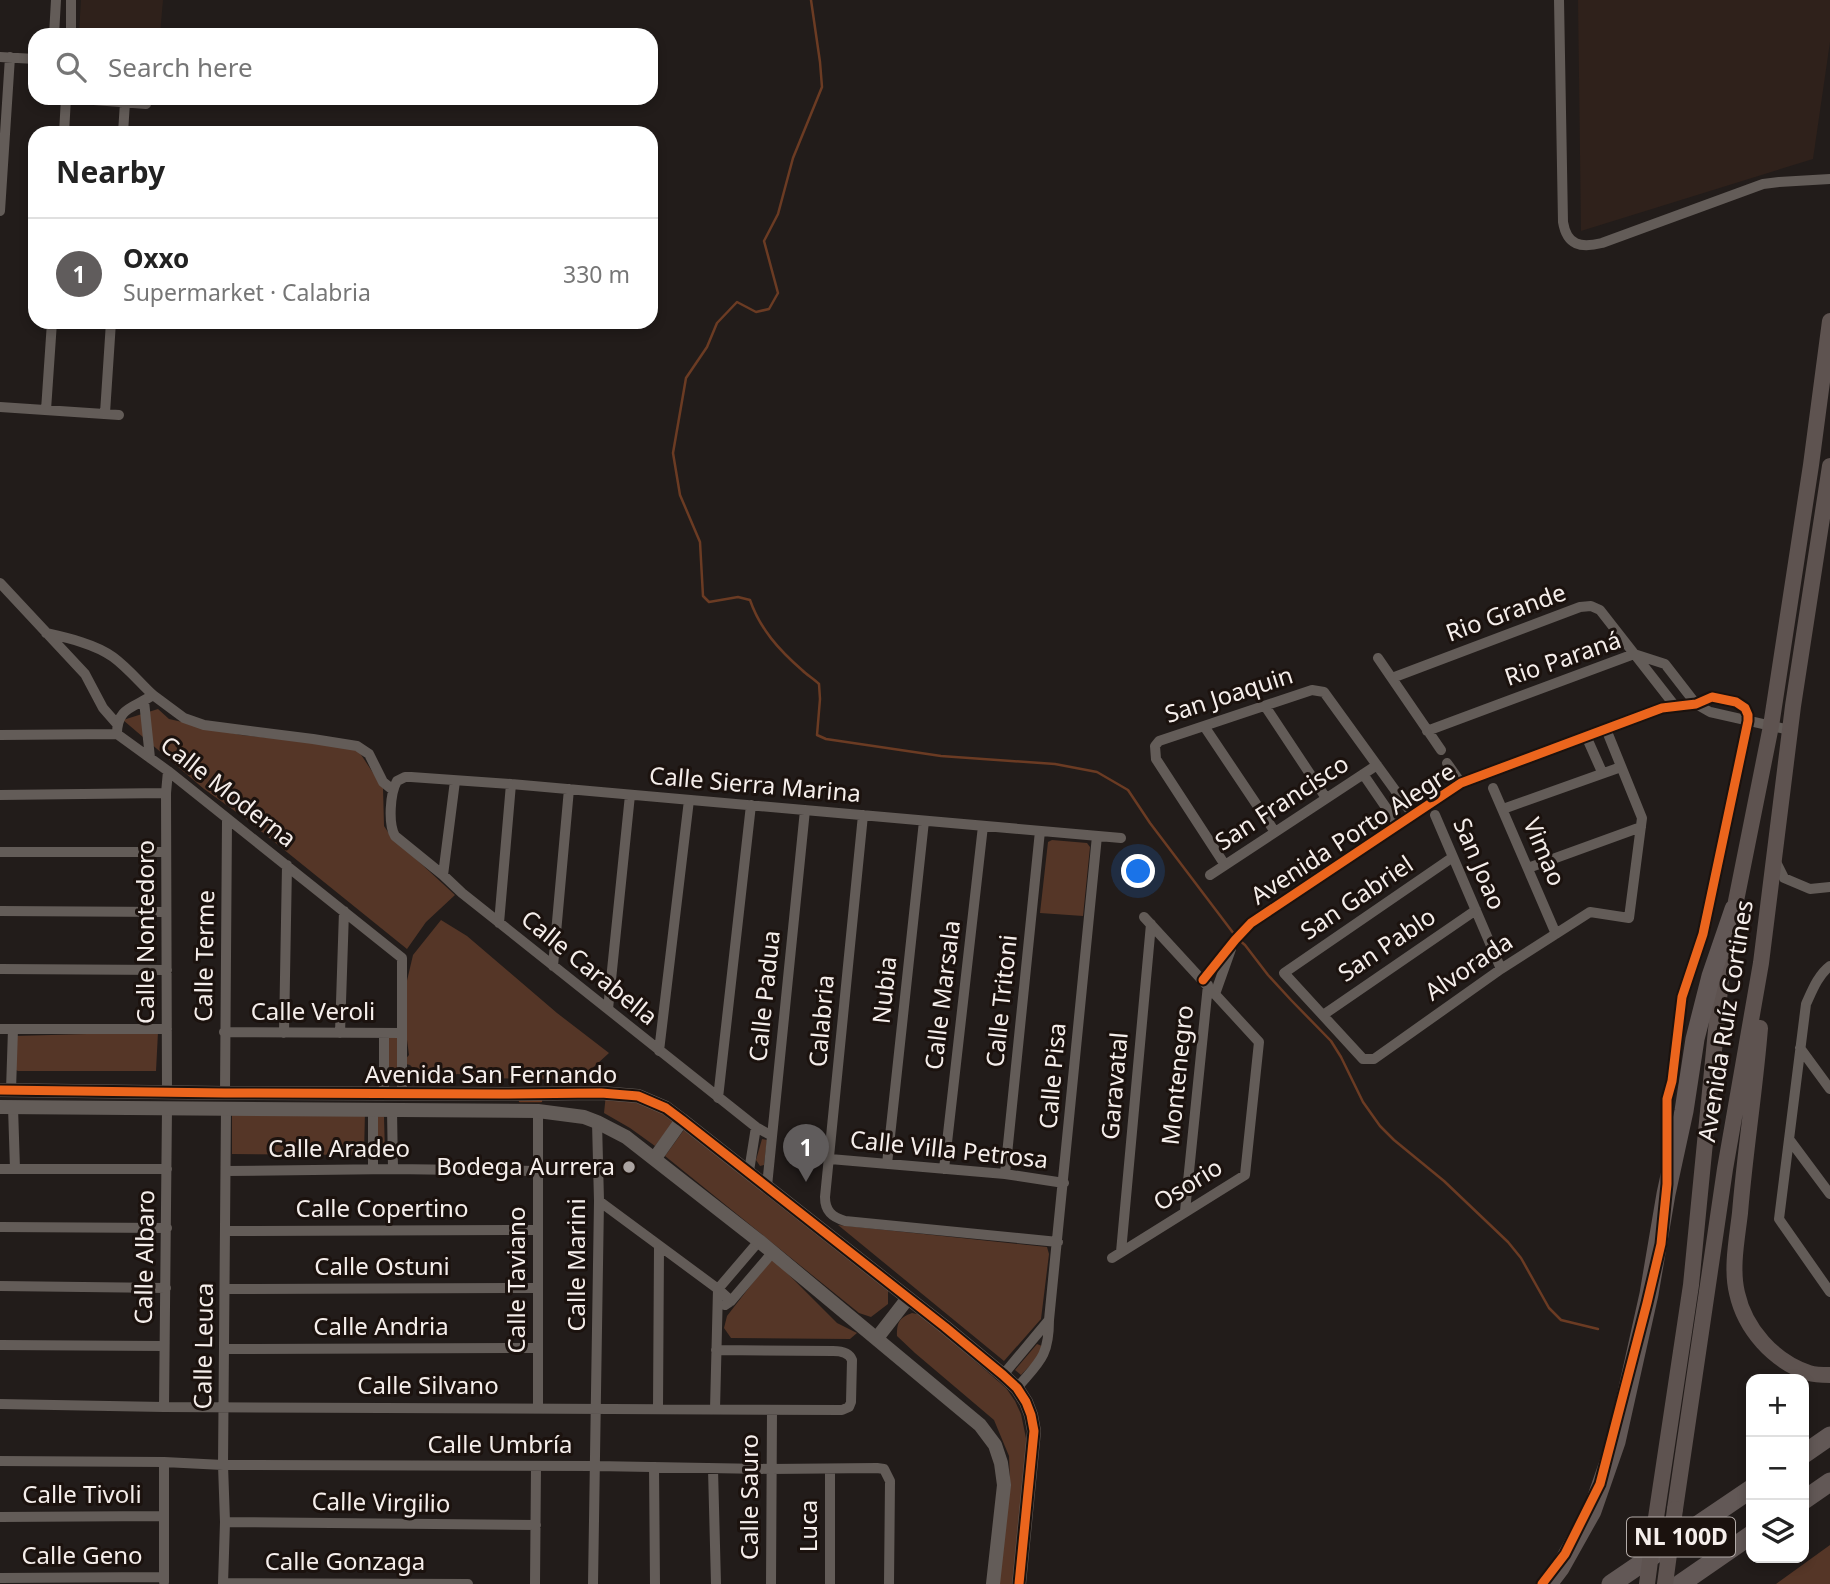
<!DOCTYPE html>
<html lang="en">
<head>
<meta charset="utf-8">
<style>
  :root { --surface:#fff; --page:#f2f2f2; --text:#222; --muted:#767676; --line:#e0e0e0; --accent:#605c5c }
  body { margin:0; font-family:"Noto Sans",sans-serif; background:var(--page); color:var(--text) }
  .controls { position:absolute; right:21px; bottom:21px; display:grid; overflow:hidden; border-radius:14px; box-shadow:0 4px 10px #0003 }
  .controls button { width:63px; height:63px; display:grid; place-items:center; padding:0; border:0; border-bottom:2px solid var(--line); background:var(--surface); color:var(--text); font:35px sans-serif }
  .you { position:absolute; left:1139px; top:872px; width:24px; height:24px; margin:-18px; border:5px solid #fff; border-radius:50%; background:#1a73e8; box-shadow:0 0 0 10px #1a73e833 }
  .badge { display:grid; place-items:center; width:46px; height:46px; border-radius:50%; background:var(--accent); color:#fff; font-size:23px; font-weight:700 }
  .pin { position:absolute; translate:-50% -58px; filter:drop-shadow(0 2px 4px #0008) }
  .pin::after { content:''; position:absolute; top:37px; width:24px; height:21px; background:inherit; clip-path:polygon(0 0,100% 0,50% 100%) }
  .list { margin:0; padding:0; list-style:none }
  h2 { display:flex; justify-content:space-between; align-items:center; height:91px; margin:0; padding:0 28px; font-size:30px }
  h2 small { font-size:23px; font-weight:400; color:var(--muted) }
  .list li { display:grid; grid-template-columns:46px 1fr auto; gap:21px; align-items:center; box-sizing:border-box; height:112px; padding:0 28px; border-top:2px solid var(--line) }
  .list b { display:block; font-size:26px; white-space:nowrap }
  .list p { margin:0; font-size:23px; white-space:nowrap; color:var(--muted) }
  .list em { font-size:23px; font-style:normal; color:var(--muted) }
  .icon { flex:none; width:38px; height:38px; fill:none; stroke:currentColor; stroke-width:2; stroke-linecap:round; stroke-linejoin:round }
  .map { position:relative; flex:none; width:1830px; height:1584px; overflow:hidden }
  .search { position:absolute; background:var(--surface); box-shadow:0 4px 10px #0003; left:28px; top:28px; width:630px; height:77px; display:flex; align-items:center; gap:18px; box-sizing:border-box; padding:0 24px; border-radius:21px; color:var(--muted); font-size:26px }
  .panel { position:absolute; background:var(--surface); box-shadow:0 4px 10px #0003; left:28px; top:126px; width:630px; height:203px; border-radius:21px }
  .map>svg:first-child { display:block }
</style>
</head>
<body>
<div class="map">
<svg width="1830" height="1584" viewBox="0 0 1830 1584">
  <rect width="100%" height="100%" fill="#221c1a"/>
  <!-- built -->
  <path fill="#2f211b" d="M81,0H163L160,35H81L79,33Z
    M1578,0H1830V42L1813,159L1581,231Z"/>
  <!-- green -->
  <path fill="#553627" d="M158,709L169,719L241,735L298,741L354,744L383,788L384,826L390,835L455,895L426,922L407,949L246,819L204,789L123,720Z
    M1052,840L1087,843L1090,847L1083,916L1040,913L1048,842Z
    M441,920L467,936L557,1013L609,1053L585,1075L577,1080L488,1078L478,1075L457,1074L448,1079L425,1080L410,1065L402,1063L409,1055L402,1002L413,955Z
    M158,1032L156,1071H18L13,1069L15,1036Z
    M388,1035L397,1036V1069L394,1073H390L387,1070Z
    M606,1094H622L676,1119L655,1146L630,1128L604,1113Z
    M365,1111L364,1155L232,1154V1112Z
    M380,1114L384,1117L385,1153L380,1156L377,1153V1116Z
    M686,1127L888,1288V1304L871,1317L859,1313L665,1156Z
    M762,1139L767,1140L764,1165L760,1166L756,1160Z
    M838,1225L1047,1247L1049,1254L1041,1319L1004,1361Z
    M772,1258L837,1323L857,1333L850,1339L731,1338L724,1328L727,1316Z
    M912,1313L922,1315L1006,1388L1015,1401L1021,1414L1027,1443L1013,1584H999L1010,1480L1009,1456L994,1420L915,1353L897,1336C897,1322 899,1318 912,1313Z
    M1037,1344L1042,1346L1039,1356L1021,1375L1015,1370Z
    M1830,1545V1584H1776Z"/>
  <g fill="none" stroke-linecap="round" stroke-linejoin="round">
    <!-- stream -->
    <path stroke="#6b3b23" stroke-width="2.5" d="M811,0L820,62L822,87L793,158L778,214L764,241L778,293L769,309L756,312L737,302L717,323L707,347L686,378L673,453L680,495L700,542L703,596L709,602L738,597L750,600C760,629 779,650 802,670C807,675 814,679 819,684L820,699L817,735L826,739L941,756L1055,764L1097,772L1128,790L1150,823L1234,934
      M1238,939L1245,945L1268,975L1291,1000L1331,1041L1341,1057L1363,1102L1380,1126L1394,1140L1444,1181L1508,1242L1521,1258L1549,1308L1561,1320L1598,1329
      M520,1101H541"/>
    <!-- minor -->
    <path stroke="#635c58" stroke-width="10" d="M1559,0L1563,222C1567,246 1581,248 1602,243L1763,184L1779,182L1830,179
      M54,35L56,0
      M71,35V0
      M0,57L35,59
      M68,98L146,104
      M64,133L66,98
      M123,133L125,102
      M0,211L10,57
      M0,407L119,415
      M46,410L52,322
      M105,413L111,322
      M0,583L85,674L103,708L117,724
      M46,633C68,638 95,644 113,657C128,668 140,683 153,695
      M1378,658L1441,750
      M1392,678L1580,607L1591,606L1600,610L1675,706
      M144,701L150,758
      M1265,706L1326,798
      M1204,726L1275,832
      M1427,731L1634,654L1665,664L1696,704L1710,712L1790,730
      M117,734C117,707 134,708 153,695L184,718L204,725L313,739L357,746L369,754L383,782L393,790
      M0,735L117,734L168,771L402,958V1094
      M1586,736L1602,772
      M1447,763L1461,783
      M1363,774L1398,825
      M1493,788L1556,934
      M0,795L166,793
      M1503,809L1621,767
      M863,815L825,1197C825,1211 832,1217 845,1221L1058,1242
      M1435,815L1501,969
      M0,852H166
      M1453,857L1284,973L1363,1059H1374L1501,969L1590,912L1629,918L1642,818L1606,729
      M1775,860L1784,878L1810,889L1830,887
      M1225,865L1156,759L1155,746L1159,741L1312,690L1324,692L1413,815
      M1528,868L1641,827
      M443,875L455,781
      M1210,875L1377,765
      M0,911L166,912
      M499,923L511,784
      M553,966L569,789
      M1830,966C1818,975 1812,991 1806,1004L1779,1219L1830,1292
      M0,969L167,970
      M1203,980L1235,940L1251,923L1461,783L1662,708L1696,704L1712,697L1736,702L1745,708L1748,715V721L1703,934L1682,997L1672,1081L1667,1099V1157
      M1215,994L1231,949
      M608,1009L630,795
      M1323,1015L1476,910
      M0,1029H167
      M224,1032L402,1033
      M284,1033L287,865
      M340,1033L344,911
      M384,1033V1093
      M1800,1048L1830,1089
      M659,1051L689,800
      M11,1090L13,1029
      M167,1092L166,793L168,771
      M225,1093L227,820
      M718,1098L751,805
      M13,1107L15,1169
      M373,1110V1169
      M392,1110L393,1169
      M772,1136L756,1127L462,893L443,875L395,836C388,824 390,793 397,781L405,777H411L511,784L1121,838
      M1789,1139L1830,1194
      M830,1159L1005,1174L1064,1183
      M887,1164L924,821
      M0,1169H167
      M944,1169L983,826
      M226,1171L393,1169L537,1171
      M749,1171L756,1127
      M1005,1174L1040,831
      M767,1186L805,810
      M599,1201L718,1289L731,1301
      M1185,1211L1208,985
      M0,1227L167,1228
      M226,1231L538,1230
      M1121,1252L1151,924
      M1112,1258L1245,1175L1259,1042L1144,917
      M0,1286L166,1288
      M225,1289L538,1288
      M725,1305L731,1301L772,1253
      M0,1345L164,1346
      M225,1349L538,1348
      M1003,1375L1049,1320
      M1017,1388C1039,1362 1049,1357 1049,1320L1097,836
      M0,1404L164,1407L842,1410L849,1407L851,1402L852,1360C849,1352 841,1351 833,1351L716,1350
      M164,1407L167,1108
      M538,1408V1111
      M658,1408L659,1247
      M715,1409L718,1289L759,1241
      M0,1461L164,1462L223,1465L595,1466L770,1469L877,1468L884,1469L890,1481L889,1584
      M654,1467L655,1584
      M713,1469L716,1584
      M0,1517L164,1516
      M225,1522L536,1525
      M0,1578L163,1577
      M164,1582V1462
      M223,1583L468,1584
      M223,1584L225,1522L223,1465L226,1108
      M535,1584L536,1467
      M593,1584L599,1201L597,1122
      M771,1584L772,1411
      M830,1584V1469"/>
    <!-- tertiary -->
    <path stroke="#635c58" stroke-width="14" d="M0,1090L225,1093L501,1094L601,1093L638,1096L666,1108L682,1120L945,1327L1003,1375L1017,1388L1026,1402L1031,1415L1034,1431L1019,1584
      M0,1107L538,1111L584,1117L597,1122L626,1137L759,1241L980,1425L995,1445L1001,1463L1004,1485L993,1584
      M655,1158L682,1120
      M877,1338L908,1298"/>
    <!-- secondary -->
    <path stroke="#5e5350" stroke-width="16" d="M1732,921L1771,726L1811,465L1830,321
      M1760,1028C1755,1090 1745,1151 1740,1213C1737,1239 1731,1268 1737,1293C1745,1329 1773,1361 1809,1373C1815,1375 1823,1375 1830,1375
      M1675,1509L1725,1169L1761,963L1793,706L1830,466
      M1654,1531L1691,1285L1722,969L1725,953"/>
    <!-- motorway -->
    <path stroke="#625856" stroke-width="19" d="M1804,1454L1830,1436
      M1804,1500L1830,1482
      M1548,1584L1560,1568L1592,1511L1616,1442L1649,1294L1666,1194L1684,1111L1695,1039L1711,976L1734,909
      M1611,1584L1751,1489
      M1680,1584L1751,1535"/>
    <!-- secondary-bridge -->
    <path stroke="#5e5350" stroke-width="16" d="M1647,1584L1654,1531
      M1665,1584L1675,1509"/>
    <!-- cycleway casing -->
    <g stroke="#1b120e" stroke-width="13">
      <path id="cycleway" d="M1203,980L1235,940L1251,923L1461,783L1662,708L1696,704L1712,697L1736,702L1745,708L1748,715V721L1703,934L1682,997L1672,1081L1667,1099V1184L1661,1244L1647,1303L1600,1484L1565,1554L1542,1584
        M0,1090L225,1093L501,1094L601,1093L638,1096L666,1108L682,1120L945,1327L1003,1375L1017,1388L1026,1402L1031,1415L1034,1431L1019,1584"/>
    </g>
    <!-- cycleway -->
    <use href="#cycleway" stroke="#eb651d" stroke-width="9"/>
  </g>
  <!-- markers -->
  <circle fill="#aba4a2" stroke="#1b120e" stroke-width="2.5" cx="629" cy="1167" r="7"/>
  <g text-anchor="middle" stroke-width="6" stroke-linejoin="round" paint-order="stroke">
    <!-- shield labels -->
    <rect fill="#1b120e" stroke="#b4aca9" stroke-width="2" x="1627" y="1517.5" width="108" height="39" rx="5"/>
    <g font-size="23" font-weight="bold" fill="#f5eeeb">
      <text x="1681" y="1545">NL 100D</text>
    </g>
    <!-- street labels -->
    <g font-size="24" fill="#f5eeeb" stroke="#1b120e">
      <text transform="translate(1506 613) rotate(-20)" y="8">Rio Grande</text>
      <text transform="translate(1563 659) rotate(-19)" y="8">Rio Paraná</text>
      <text transform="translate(1229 695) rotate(-18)" y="8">San Joaquin</text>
      <text transform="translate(755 785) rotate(5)" y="8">Calle Sierra Marina</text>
      <text transform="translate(228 792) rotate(38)" y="8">Calle Moderna</text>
      <text transform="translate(1282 803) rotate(-33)" y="8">San Francisco</text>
      <text transform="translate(1353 834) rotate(-33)" y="8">Avenida Porto Alegre</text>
      <text transform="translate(1544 852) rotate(67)" y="8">Vimao</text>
      <text transform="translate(1479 864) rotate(67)" y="8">San Joao</text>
      <text transform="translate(1357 898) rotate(-34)" y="8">San Gabriel</text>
      <text transform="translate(146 932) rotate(-90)" y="8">Calle Nontedoro</text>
      <text transform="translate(1387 945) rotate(-34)" y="8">San Pablo</text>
      <text transform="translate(205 956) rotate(-89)" y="8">Calle Terme</text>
      <text transform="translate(1469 967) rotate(-34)" y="8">Alvorada</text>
      <text transform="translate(589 968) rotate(39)" y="8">Calle Carabella</text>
      <text transform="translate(885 990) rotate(-84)" y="8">Nubia</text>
      <text transform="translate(943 995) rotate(-83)" y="8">Calle Marsala</text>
      <text transform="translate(765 996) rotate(-84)" y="8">Calle Padua</text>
      <text transform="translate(1002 1001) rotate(-84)" y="8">Calle Tritoni</text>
      <text x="313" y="1020">Calle Veroli</text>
      <text transform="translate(822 1021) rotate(-85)" y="8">Calabria</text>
      <text transform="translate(1726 1021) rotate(-81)" y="8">Avenida Ruíz Cortines</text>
      <text x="491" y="1083">Avenida San Fernando</text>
      <text transform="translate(1178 1075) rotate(-84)" y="8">Montenegro</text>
      <text transform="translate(1053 1076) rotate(-85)" y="8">Calle Pisa</text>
      <text transform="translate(1115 1086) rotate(-85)" y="8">Garavatal</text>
      <text x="339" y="1157">Calle Aradeo</text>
      <text transform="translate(949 1150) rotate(6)" y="8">Calle Villa Petrosa</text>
      <text transform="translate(1188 1185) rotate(-32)" y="8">Osorio</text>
      <text x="382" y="1217">Calle Copertino</text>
      <text transform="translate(145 1257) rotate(-89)" y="8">Calle Albaro</text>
      <text transform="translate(577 1265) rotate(-90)" y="8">Calle Marini</text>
      <text x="382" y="1275">Calle Ostuni</text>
      <text transform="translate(517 1280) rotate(-90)" y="8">Calle Taviano</text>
      <text x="381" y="1335">Calle Andria</text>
      <text transform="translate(204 1346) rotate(-89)" y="8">Calle Leuca</text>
      <text x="428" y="1394">Calle Silvano</text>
      <text x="500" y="1453">Calle Umbría</text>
      <text x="82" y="1503">Calle Tivoli</text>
      <text transform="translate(750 1497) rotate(-90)" y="8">Calle Sauro</text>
      <text transform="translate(381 1503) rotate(1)" y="8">Calle Virgilio</text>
      <text transform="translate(809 1526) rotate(-90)" y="8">Luca</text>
      <text x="82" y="1564">Calle Geno</text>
      <text x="345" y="1570">Calle Gonzaga</text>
    </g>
    <!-- poi labels -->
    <g font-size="24" fill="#f5eeeb" stroke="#1b120e" text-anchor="end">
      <text x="615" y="1175">Bodega Aurrera</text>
    </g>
  </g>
</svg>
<div class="controls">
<button>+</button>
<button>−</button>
<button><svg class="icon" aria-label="layers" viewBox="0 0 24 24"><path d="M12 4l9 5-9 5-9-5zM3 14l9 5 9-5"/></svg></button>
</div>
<div class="you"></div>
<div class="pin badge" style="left:806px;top:1182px">1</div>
<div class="search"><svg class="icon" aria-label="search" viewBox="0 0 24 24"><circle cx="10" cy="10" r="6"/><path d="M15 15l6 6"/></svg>Search here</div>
<section class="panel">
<h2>Nearby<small></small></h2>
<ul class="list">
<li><span class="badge">1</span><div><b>Oxxo</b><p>Supermarket · Calabria</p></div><em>330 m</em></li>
</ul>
</section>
</div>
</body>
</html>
